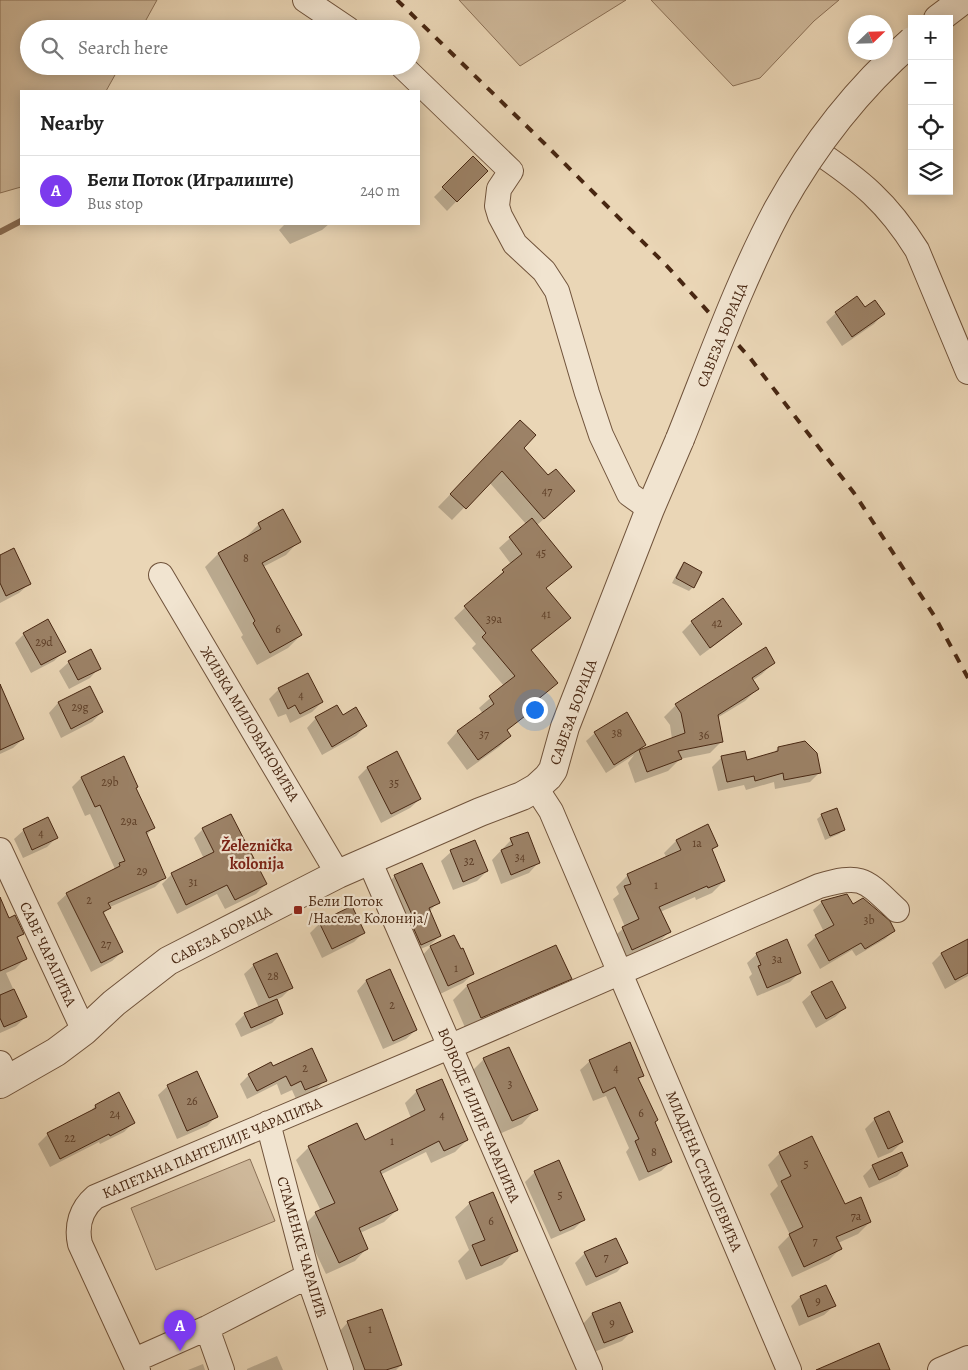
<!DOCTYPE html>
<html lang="en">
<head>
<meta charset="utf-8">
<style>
  :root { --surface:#fff; --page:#f6f6f6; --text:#222; --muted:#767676; --line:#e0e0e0; --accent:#7c3aed }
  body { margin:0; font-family:Alegreya,serif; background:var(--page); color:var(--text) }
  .controls { position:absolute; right:15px; top:15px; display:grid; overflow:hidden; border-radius:0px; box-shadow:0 2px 12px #0003 }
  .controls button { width:45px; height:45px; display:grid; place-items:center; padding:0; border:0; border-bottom:1px solid var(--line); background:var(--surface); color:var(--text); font:25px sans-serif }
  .compass { position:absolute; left:848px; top:15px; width:45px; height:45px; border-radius:50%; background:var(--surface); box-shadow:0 2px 12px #0003; rotate:67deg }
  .you { position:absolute; left:534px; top:709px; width:18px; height:18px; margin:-12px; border:4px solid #fff; border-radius:50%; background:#1a73e8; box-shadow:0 0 0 8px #1a73e833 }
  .badge { display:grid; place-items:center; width:32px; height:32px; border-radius:50%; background:var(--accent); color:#fff; font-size:16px; font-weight:700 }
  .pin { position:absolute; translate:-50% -41px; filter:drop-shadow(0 1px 2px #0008) }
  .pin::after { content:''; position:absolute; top:26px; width:18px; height:15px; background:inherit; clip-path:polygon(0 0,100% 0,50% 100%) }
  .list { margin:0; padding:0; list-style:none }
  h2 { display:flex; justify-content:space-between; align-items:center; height:65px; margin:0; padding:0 20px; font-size:21px }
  h2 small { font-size:16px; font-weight:400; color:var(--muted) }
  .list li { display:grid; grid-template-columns:32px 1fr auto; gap:15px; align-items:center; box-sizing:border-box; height:70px; padding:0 20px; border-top:1px solid var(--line) }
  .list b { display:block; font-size:19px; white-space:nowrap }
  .list p { margin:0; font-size:16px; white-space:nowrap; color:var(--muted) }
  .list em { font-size:16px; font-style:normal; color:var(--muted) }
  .icon { flex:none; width:28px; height:28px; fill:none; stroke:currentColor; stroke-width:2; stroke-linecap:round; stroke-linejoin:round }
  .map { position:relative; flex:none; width:968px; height:1370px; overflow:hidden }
  .search { position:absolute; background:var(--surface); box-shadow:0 2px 12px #0003; left:20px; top:20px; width:400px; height:55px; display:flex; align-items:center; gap:12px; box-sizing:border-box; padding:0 18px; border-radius:28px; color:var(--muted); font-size:19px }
  .panel { position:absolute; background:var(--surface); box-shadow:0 2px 12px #0003; left:20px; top:90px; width:400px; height:135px; border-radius:0px }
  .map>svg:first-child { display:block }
</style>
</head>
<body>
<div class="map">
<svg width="968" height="1370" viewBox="0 0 968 1370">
  <rect width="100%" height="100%" fill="#ead6b6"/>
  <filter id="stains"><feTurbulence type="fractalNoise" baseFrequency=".004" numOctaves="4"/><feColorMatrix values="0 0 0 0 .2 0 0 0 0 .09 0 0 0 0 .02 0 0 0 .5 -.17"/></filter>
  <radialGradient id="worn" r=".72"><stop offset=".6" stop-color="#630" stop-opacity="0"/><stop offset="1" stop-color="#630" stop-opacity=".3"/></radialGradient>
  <!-- green -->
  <path fill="#ceb89a" stroke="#8b7056" d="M0,0H157L141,29H29V66H120L106,91H21V187L0,193Z
    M459,0H626L520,66Z
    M651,0H839L814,21L760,78L733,86Z
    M250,1159L275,1221L156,1270L131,1208Z"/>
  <!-- shadow -->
  <path fill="#0003" d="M473,158L486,171L447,211L434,197Z
    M285,224H329L322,230L290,244L279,230Z
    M864,308L883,314L874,324L842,346L826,322L836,313Z
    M508,435L522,448L561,504L537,525L570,567L545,589L569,618L531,651L557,682L525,710L527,713L506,731L510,736L499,747L467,770L447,743L457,732L483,714L479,708L504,686L472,648L476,644L454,618L511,564L499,548L526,524L489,482L452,520L438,507Z
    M259,524L299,541L286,555L263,567L301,635L288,648L257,665L241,637L243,635L205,567L218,554L246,539V537Z
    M0,556L29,584L19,593L0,603Z
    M684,564L693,587L689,591L672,583L680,568Z
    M723,600L741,624L731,633L700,656L682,632L692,622Z
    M24,634L64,651L54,661L31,673L15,643Z
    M765,649L774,662L762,674L752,681L757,689L745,701L717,718L722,741L710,753L680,759L668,771L635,783L628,763L634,755L606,773L586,741L595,733L645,745L638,752L672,739L670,725L664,717L676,705Z
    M69,662L99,668L90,678L69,689L59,671Z
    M89,688L102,712L92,722L61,738L49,713L58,703Z
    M279,689L322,702L312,712L290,723L286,714L278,717L269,699Z
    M0,715L23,739L13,748L0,754Z
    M342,716L366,726L356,736L322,755L307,728L316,718Z
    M778,748L820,772L810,782L775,789L774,782L746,790L744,785L718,791L712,767L722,757L746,761L773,754Z
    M367,768L420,799L410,808L381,823L358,777Z
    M81,778L135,789L153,828L146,836L164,878L155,887L110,907L103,914L122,952L112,961L91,972L57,903L67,894L115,869L90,814L85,816L72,787Z
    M822,815L844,830L839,834L825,840L817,819Z
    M707,826L717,846L711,851L724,881L712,893L696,900L695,897L660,912L669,932L657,944L620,961L610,940L625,927L613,899L619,894L616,887L628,875L667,858L664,853L676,841Z
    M203,829L266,884L256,894L225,909L217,894L177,914L162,884L172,874L204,859L194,838Z
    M24,830L56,838L47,847L23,858L14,839Z
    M511,840L538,863L529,873L501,884L492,860Z
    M451,852L487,871L477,881L453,890L441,861Z
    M395,876L438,902L429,912L440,936L430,945L411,953L385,886Z
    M822,902L852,906L894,931L885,939L856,956L852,950L820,969L807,945L816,936L824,932L813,910Z
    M320,923L363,933L354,942L322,958L310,933Z
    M0,924L22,933L17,939L25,959L15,969L6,973L26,1017L16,1026L0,1033Z
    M454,937L473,974L463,983L438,995L421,957L430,947Z
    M963,942L968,952V976L945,989L932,963L941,954Z
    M757,954L800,972L790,982L757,996L749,977L752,974L747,963Z
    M254,965L291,988L282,997L276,1000L282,1013L272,1023L241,1037L235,1024L245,1014L259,1008L244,974Z
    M390,971L416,1030L406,1039L383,1049L357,991L366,981Z
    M570,978L556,993L467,1032L453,1000L467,986Z
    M812,993L845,1008L835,1017L816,1028L802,1002Z
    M508,1048L536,1109L522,1124L497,1135L469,1074L483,1060Z
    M590,1061L642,1075L638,1080L654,1123L671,1162L661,1171L639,1181L626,1152L629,1148L606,1096L593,1101L580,1070Z
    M272,1067L325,1080L316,1090L296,1099L292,1090L281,1095L277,1084L247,1099L240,1084L249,1075Z
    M168,1086L216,1117L207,1126L177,1139L158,1095Z
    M417,1091L467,1140L455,1152L431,1163L426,1152L380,1175L397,1210L384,1222L360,1233L367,1248L355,1261L326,1274L303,1226L316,1213L321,1211L296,1160L309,1147L356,1125L364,1142L411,1118L405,1103Z
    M95,1106L133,1123L124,1132L100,1144L99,1142L50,1167L38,1144L48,1134L89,1113Z
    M875,1119L902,1142L892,1152L878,1158L865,1129Z
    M780,1153L845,1205L870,1222L858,1234L838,1243L840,1249L829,1260L792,1277L778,1247L790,1235L770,1194L778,1186L768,1165Z
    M873,1166H907L897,1176L869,1188L863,1176Z
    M535,1172L584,1219L574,1229L551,1239L525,1182Z
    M470,1203L516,1250L502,1265L466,1280L458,1261L469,1250L455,1217Z
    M585,1253L626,1262L617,1272L586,1286L575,1263Z
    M800,1297L834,1306L824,1315L799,1326L791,1306Z
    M619,1303L631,1332L622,1341L594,1352L583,1324L592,1314Z
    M348,1322L401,1365L396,1370H352L339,1332Z
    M277,1356L283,1370H247V1369Z
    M203,1364L205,1370H188Z"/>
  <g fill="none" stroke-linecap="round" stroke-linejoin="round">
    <!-- stream -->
    <path stroke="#886c53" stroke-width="6" d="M0,232L21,221"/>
  </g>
  <!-- building -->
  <path fill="#9c8267" stroke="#482712" d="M473,156L488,171L457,202L442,187Z
    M857,296L865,307L875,300L885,314L852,337L835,312Z
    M520,420L536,435L524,448L548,475L556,469L575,491L544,519L502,471L466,509L450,494Z
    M283,509L301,542L262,563L302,635L270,653L253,623L255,621L218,553L261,529L258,523Z
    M532,518L572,567L546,588L571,618L531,650L558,683L526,709L529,713L507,730L511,736L478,760L457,731L494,704L489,696L515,676L482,637L486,633L464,606L504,572L502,570L522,554L509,537Z
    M14,548L31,584L6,596L0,583V555Z
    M684,562L702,572L694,588L676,578Z
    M723,598L742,624L710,648L691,621Z
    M48,619L66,652L41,665L23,633Z
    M766,647L775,663L752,678L759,689L718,715L723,742L678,751L682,759L647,772L639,750L685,733L681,713L675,704Z
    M91,649L101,669L78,680L68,661Z
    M308,673L323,702L300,714L295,705L288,709L278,688Z
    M0,684L24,739L0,750Z
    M90,686L103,712L71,729L58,702Z
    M337,705L343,715L356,707L367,726L332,747L315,717Z
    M627,712L646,745L614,765L594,732Z
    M805,741L817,753L821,773L784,780L783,773L755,781L754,776L727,782L721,756L745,751L747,760L778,751V747Z
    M397,751L421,799L391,814L367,767Z
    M124,756L138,787L136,788L155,828L146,832L166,878L108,903L111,908L103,912L123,952L101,963L66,893L120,866L119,863L125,861L100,805L95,807L81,777Z
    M837,808L845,830L830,836L821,814Z
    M231,814L267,884L235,900L227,885L186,905L171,873L214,852L202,828Z
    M48,817L58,838L32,850L23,829Z
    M708,824L718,846L712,849L725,881L708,888L707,886L659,907L671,932L632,950L622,927L639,919L624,886L631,884L627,874L681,850L676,840Z
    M528,832L540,863L511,875L501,850L513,845L510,838Z
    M475,840L488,871L463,882L450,850Z
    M422,863L440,903L429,908L441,936L421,945L409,918L413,917L394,875Z
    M847,894L853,904L863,898L890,921L895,931L865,949L861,943L829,961L815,935L834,925L821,901Z
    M0,897L9,918L15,915L24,934L17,937L27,959L0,971Z
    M352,906L365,933L332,949L319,922Z
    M454,935L461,949L463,948L474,974L448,986L430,946Z
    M787,939L801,973L767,988L758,966L761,965L756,953Z
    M968,939V973L955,980L941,953Z
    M556,945L572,979L481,1018L467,985Z
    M277,953L293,988L269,998L253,964Z
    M390,969L417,1030L393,1041L366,980Z
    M832,981L846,1008L826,1019L811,992Z
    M14,989L27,1017L4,1027L0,1018V995Z
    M277,999L283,1014L251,1028L244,1013Z
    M630,1042L644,1076L638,1078L658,1120L655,1122L672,1162L648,1172L635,1141L639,1139L615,1087L603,1093L589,1060Z
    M509,1047L538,1110L512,1121L483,1058Z
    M312,1048L327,1081L305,1090L301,1081L291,1086L286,1076L257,1091L248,1074L271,1062L273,1066Z
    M197,1071L218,1117L187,1131L167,1085Z
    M442,1079L468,1140L444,1151L439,1141L380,1171L398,1210L359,1228L368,1249L339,1263L315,1212L335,1203L308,1146L357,1123L365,1140L425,1110L416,1090Z
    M119,1092L135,1123L110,1136L109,1134L60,1159L47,1133L96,1108L95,1105Z
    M889,1111L903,1142L888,1149L874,1118Z
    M812,1136L845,1204L861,1197L871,1222L836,1237L842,1249L804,1267L789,1234L803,1227L781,1181L791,1176L779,1152Z
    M902,1152L908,1166L879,1180L872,1165Z
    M559,1160L585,1220L560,1231L534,1171Z
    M493,1192L518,1251L481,1266L472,1245L485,1240L469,1202Z
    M616,1238L628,1263L596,1277L584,1252Z
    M826,1285L836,1306L808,1317L800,1296Z
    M620,1302L633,1332L604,1343L592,1313Z
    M382,1309L402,1365L386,1370H365L347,1321Z
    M879,1343L890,1370H816L860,1351Z"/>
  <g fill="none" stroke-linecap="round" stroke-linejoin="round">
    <!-- minor casing -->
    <g stroke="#70533b" stroke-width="26">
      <path id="minor" d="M305,0L348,29
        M402,66L511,171L499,189L497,206L500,216L515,244L544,271L557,291L587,393L601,435L629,494L650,509
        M815,150C861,181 887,202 917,250L968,372
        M161,575L338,874
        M536,788L551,811L789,1370
        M0,850L84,1031
        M369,860L590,1370
        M0,1063L8,1080
        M268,1123L308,1276L341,1370
        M207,1328L222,1370
        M135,1360L207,1328L308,1276
        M138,1370L80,1244C76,1226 81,1209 95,1197L449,1047L819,886C863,873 865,880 897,910
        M940,1370L968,1358"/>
    </g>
    <!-- tertiary casing -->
    <g stroke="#70533b" stroke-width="30">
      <path id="tertiary" d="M938,19L963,0
        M0,1084L56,1052L84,1031L114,1003L168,961L338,874L480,812L522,796L536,788L548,777L553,770L565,727L650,509L680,439"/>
    </g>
    <!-- minor -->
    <use href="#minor" stroke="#f1e4d0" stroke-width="24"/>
    <!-- tertiary -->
    <use href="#tertiary" stroke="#f1e4d0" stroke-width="28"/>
    <!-- rail -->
    <path stroke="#482712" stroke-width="4" stroke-dasharray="9 9" stroke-linecap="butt" d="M397,0L545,144L666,265L750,358L854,493L935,617L968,678"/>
    <!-- tertiary-bridge casing -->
    <g stroke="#70533b" stroke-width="30" stroke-linecap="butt">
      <path id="tertiary-bridge" d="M680,439C711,362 739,282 778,209C813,146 858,88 912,41"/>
    </g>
    <!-- tertiary-bridge -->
    <use href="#tertiary-bridge" stroke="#f1e4d0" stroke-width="28"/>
  </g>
  <!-- markers -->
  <rect fill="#8f2418" stroke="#f1e4d0" stroke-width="2" x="293" y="905" width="10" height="10" rx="2.5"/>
  <g text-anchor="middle" stroke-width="4.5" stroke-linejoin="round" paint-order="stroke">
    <!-- number labels -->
    <g font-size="12" fill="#5d3e27">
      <text x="547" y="495">47</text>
      <text x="541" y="557">45</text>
      <text x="246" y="562">8</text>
      <text x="546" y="618">41</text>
      <text x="494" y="623">39a</text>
      <text x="717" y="627">42</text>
      <text x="278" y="633">6</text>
      <text x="44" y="646">29d</text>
      <text x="301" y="699">4</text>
      <text x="80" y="711">29g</text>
      <text x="617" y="737">38</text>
      <text x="484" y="738">37</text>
      <text x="704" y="739">36</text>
      <text x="110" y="786">29b</text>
      <text x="394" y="787">35</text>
      <text x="129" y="825">29a</text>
      <text x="41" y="837">4</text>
      <text x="697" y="847">1a</text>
      <text x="520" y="861">34</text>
      <text x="469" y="865">32</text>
      <text x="142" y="875">29</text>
      <text x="193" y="886">31</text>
      <text x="656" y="889">1</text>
      <text x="89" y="904">2</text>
      <text x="869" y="924">3b</text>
      <text x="106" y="948">27</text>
      <text x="777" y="963">3a</text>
      <text x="456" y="972">1</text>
      <text x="273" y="980">28</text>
      <text x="392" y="1009">2</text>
      <text x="305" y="1072">2</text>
      <text x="616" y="1072">4</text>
      <text x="510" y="1088">3</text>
      <text x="192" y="1105">26</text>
      <text x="641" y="1117">6</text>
      <text x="115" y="1118">24</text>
      <text x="442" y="1119">4</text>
      <text x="70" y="1142">22</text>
      <text x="392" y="1145">1</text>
      <text x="654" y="1156">8</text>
      <text x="806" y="1168">5</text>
      <text x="560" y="1199">5</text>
      <text x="856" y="1220">7a</text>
      <text x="491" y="1225">6</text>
      <text x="815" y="1245">7</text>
      <text x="606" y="1261">7</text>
      <text x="818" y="1305">9</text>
      <text x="612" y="1327">9</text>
      <text x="370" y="1333">1</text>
    </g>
    <!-- street labels -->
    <g font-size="15" fill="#482712" stroke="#f1e4d0">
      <text transform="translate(722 335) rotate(-68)" y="5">САВЕЗА БОРАЦА</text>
      <text transform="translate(573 712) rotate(-70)" y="5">САВЕЗА БОРАЦА</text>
      <text transform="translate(250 724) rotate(59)" y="5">ЖИВКА МИЛОВАНОВИЋА</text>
      <text transform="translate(221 935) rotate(-27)" y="5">САВЕЗА БОРАЦА</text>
      <text transform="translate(48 954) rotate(65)" y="5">САВЕ ЧАРАПИЋА</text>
      <text transform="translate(479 1115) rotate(67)" y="5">ВОЈВОДЕ ИЛИЈЕ ЧАРАПИЋА</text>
      <text transform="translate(212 1148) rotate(-23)" y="5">КАПЕТАНА ПАНТЕЛИЈЕ ЧАРАПИЋА</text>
      <text transform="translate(704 1171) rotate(67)" y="5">МЛАДЕНА СТАНОЈЕВИЋА</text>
      <text transform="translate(302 1247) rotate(74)" y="5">СТАМЕНКЕ ЧАРАПИЋ</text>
    </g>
    <!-- poi labels -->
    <g font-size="15" fill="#482712" stroke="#f1e4d0" text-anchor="start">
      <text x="308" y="906">Бели Поток<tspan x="308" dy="17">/Насеље Колонија/</tspan></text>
    </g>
    <!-- neighbourhood labels -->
    <g font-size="16" font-weight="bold" fill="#7a1f14" stroke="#f1e4d0">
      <text x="257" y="851">Železnička<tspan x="257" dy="18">kolonija</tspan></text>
    </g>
  </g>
  <rect width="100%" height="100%" filter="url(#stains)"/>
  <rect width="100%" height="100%" fill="url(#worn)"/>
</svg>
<div class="controls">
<button>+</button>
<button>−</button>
<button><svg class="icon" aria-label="locate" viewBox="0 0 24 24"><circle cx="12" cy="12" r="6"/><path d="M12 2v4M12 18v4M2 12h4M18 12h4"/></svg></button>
<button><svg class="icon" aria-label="layers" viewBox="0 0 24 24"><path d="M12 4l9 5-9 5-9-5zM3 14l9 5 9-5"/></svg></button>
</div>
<svg class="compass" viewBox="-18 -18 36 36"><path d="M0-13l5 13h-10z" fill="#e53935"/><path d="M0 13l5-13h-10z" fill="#767676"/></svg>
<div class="you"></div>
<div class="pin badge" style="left:180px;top:1351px">A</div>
<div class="search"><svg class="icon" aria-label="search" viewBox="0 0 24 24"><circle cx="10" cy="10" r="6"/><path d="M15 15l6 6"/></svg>Search here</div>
<section class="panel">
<h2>Nearby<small></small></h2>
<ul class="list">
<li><span class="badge">A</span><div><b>Бели Поток (Игралиште)</b><p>Bus stop</p></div><em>240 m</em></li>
</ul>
</section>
</div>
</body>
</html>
